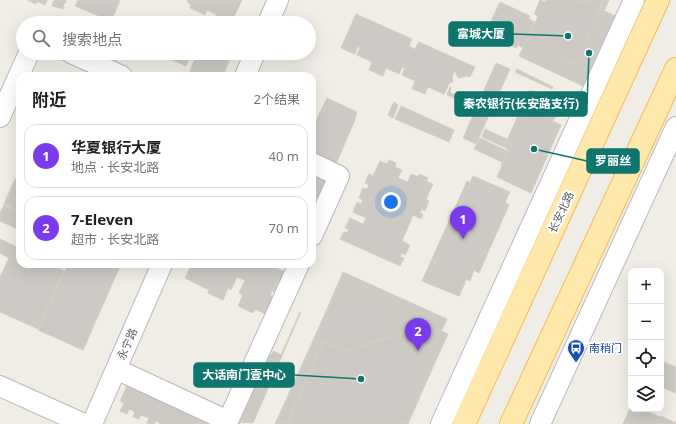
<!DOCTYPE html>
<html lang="zh">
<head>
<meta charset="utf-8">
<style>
  :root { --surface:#fff; --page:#f2f2f2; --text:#202124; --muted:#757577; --line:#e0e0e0; --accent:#7c3aed }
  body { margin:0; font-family:"Noto Sans","Noto Sans SC",sans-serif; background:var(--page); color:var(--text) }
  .controls { position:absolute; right:12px; bottom:12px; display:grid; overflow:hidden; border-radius:8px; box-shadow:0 4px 16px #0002 }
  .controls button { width:36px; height:36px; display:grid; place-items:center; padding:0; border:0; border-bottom:1px solid var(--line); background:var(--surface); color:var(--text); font:20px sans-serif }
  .you { position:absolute; left:391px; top:202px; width:14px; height:14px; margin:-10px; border:3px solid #fff; border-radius:50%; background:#1a73e8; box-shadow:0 0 0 6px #1a73e833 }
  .badge { display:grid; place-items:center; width:26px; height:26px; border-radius:50%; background:var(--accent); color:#fff; font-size:13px; font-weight:700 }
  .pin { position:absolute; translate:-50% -33px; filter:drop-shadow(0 1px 2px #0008) }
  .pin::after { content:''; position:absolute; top:21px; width:14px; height:12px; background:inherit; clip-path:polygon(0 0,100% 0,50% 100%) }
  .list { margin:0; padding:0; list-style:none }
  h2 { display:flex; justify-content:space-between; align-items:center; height:52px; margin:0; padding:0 16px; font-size:17px }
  h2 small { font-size:13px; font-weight:400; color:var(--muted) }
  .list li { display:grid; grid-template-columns:26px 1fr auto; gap:12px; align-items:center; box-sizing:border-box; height:64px; margin:0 8px 8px; padding:0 8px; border:1px solid var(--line); border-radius:12px }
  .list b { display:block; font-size:15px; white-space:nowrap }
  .list p { margin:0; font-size:13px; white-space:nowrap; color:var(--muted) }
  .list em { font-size:13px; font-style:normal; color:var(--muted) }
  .icon { flex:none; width:22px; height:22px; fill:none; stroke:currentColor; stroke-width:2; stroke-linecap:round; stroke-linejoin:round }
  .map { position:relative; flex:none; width:676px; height:424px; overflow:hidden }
  .search { position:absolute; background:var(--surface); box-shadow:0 4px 16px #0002; left:16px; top:16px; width:300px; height:44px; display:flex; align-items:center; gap:10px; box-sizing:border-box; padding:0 14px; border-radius:22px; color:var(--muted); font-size:15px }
  .panel { position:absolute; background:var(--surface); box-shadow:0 4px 16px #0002; left:16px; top:72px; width:300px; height:196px; border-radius:12px }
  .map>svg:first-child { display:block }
</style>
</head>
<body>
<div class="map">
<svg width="676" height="424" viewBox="0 0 676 424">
  <rect width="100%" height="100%" fill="#f0ede6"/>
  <!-- building -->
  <path fill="#cdcac5" stroke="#d5cec4" d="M27,0H47L45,5L37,1L36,4Z
    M54,0H66V2L63,5L64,9L52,6Z
    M78,0H117L120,1L111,21L75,6Z
    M188,0H242L231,23H224L215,19L217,15L207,10L205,15L190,8L191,5L187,2Z
    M540,0L545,2L546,0H603L584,46L574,63L541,50L542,48L527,41L538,16L534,14Z
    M547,0H581L615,16L583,86L519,56Z
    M604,0H609L579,67L559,59L560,57L575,64L584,46H585Z
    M500,2L530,16L529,19L535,22L523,48L518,45L516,48L485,34Z
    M356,14L412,39L409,46L414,49H415L419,42L475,67L470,77L467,76L458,78L455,70L452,77L453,81L452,83L450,82L444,94L428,87L425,94L412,89L415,81L402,75L405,68L402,67L399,74L386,68L383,76L369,70L372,62L357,55L360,48L358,46L355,54L341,48Z
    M156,19L163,22L164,19L173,23H154Z
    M166,53H192L186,66L164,56Z
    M197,53H232L223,76H188Z
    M496,63L510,69L476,144L463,138Z
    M517,69L553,87L552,89L515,72Z
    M450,87L451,88L450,92L452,94H455L457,91L463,93L460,101L447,95Z
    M529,91H532L561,104L528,177L501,165L508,149L504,147Z
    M327,98L357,112L354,122L321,199L312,195V129Z
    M394,102L398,105L393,118L388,115Z
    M401,106L454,130L449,142L395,119Z
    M527,109L561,125L531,193L497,177Z
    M485,129L507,139L504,147L482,137Z
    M480,138L507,151L502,162L474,149Z
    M389,160L396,163L395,167L402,170L398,178L408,182L411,174L418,177L419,174L428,178L426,181L433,184L426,199L429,201L425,211L422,209L420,213L423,214L421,219L413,215L402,241L410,245L405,255L402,253L400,257L404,258L400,266L340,239L344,232L347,233L349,229L345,228L350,218L363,224L366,218L353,212L357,202L361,204L363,200L359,198L363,188L367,189L369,185L365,183L369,174L373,176L380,161L387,164Z
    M473,176L510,192L505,202L509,205L479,273L474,270L470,281L463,277L461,280L440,271L441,268L434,265Z
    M15,179L20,181V212L4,204Z
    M467,181L504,198L459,296L422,281Z
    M4,205L20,213V230L0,221V213Z
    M0,239L20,249V264H51L64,271L38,329L0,312V277L9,258L0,253Z
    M68,264H121L83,350L38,330Z
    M192,264H278L276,268L287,273L283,282L279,280L274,292L272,291L270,295L277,299L271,317L255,309L253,313L238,306L243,295L239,293L245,280L237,277L231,290L228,288L223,300L208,293L209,290L185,278Z
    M343,272L447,319L434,347L416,341L417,338L400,331L348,352L324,339L286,424H277Z
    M337,288L448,334L407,424H275Z
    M300,312H301L253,423L241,422L239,424L270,354L272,355L273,351L281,355Z
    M400,332L415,339V341L433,348L424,366L432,369L408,424H287L324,341L348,353Z
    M661,361L676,367V393L661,387Z
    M132,375L227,424H161L156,421L154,424H149L147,423L149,418L141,415L139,419L133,417L135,412L129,409L127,414L120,411L124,403L120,401Z
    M631,406V409H641L660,417L661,416L676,423V424H623Z"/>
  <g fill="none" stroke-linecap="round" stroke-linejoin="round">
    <!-- minor casing -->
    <g stroke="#b6b9bd" stroke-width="22">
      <path id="minor" d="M268,23L278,0
        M71,53L122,76
        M245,76L255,53
        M0,117L29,53
        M312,163L339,176L312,236
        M116,369L228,421L299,264
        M0,386L84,424
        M92,424L162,264
        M441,424L634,0
        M540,424L676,127"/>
    </g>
    <!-- major casing -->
    <g stroke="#f7b858" stroke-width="24">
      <path id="major" d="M464,424L658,0
        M511,424L676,69"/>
    </g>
    <!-- minor -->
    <use href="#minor" stroke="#fff" stroke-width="20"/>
    <!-- major -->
    <use href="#major" stroke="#ffe8ac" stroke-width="22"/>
  </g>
  <!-- icons -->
  <defs>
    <g id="bus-pin" transform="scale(0.9)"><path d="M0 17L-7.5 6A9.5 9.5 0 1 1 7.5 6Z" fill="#1a4fb4" stroke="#fff"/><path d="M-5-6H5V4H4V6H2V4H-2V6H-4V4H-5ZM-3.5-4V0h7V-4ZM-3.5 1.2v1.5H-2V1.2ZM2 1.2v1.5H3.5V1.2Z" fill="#fff"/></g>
  </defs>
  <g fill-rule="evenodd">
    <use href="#bus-pin" x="576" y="348"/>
  </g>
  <g text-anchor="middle" stroke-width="4" stroke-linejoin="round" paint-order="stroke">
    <!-- street labels -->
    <g font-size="11" fill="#5d6367" stroke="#fff">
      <text transform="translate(561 212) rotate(-65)" y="4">长安北路</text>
      <text transform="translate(127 344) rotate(-66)" y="4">永宁路</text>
    </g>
    <!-- transit labels -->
    <g font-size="11" fill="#164399" stroke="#fff" text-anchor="start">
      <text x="589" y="352">南稍门</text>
    </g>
  </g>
  <!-- callouts -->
  <path fill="none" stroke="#0f766e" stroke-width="1.5" d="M568 36L513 34M589 53L587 104M534 149L587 161M361 379L294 375"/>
  <g fill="#0f766e" stroke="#fff" stroke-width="1.5">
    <circle cx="568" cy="36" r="4"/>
    <circle cx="589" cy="53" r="4"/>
    <circle cx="534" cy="149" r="4"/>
    <circle cx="361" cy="379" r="4"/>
  </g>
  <g fill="#0f766e" stroke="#0f766e" stroke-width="1.5">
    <rect x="449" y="22" width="64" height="24" rx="4"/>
    <rect x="455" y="92" width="132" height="24" rx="4"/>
    <rect x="587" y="149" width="52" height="24" rx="4"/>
    <rect x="194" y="363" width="100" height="24" rx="4"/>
  </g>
  <g font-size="12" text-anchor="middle" font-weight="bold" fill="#fff">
    <text x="481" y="38">富城大厦</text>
    <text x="521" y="108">秦农银行(长安路支行)</text>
    <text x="613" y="165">罗丽丝</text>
    <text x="244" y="379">大话南门壹中心</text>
  </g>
</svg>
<div class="controls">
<button>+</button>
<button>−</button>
<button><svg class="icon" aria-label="locate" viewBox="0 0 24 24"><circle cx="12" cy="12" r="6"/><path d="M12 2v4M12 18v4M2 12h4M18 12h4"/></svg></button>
<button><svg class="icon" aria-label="layers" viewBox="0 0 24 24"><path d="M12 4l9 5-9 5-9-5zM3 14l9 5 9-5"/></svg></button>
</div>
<div class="you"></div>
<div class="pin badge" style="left:463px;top:239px">1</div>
<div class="pin badge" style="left:418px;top:351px">2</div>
<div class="search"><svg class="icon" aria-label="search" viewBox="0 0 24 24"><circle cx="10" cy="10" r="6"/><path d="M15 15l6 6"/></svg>搜索地点</div>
<section class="panel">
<h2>附近<small>2个结果</small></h2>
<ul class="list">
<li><span class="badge">1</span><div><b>华夏银行大厦</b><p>地点 · 长安北路</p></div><em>40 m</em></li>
<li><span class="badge">2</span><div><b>7-Eleven</b><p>超市 · 长安北路</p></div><em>70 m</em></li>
</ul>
</section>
</div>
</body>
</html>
